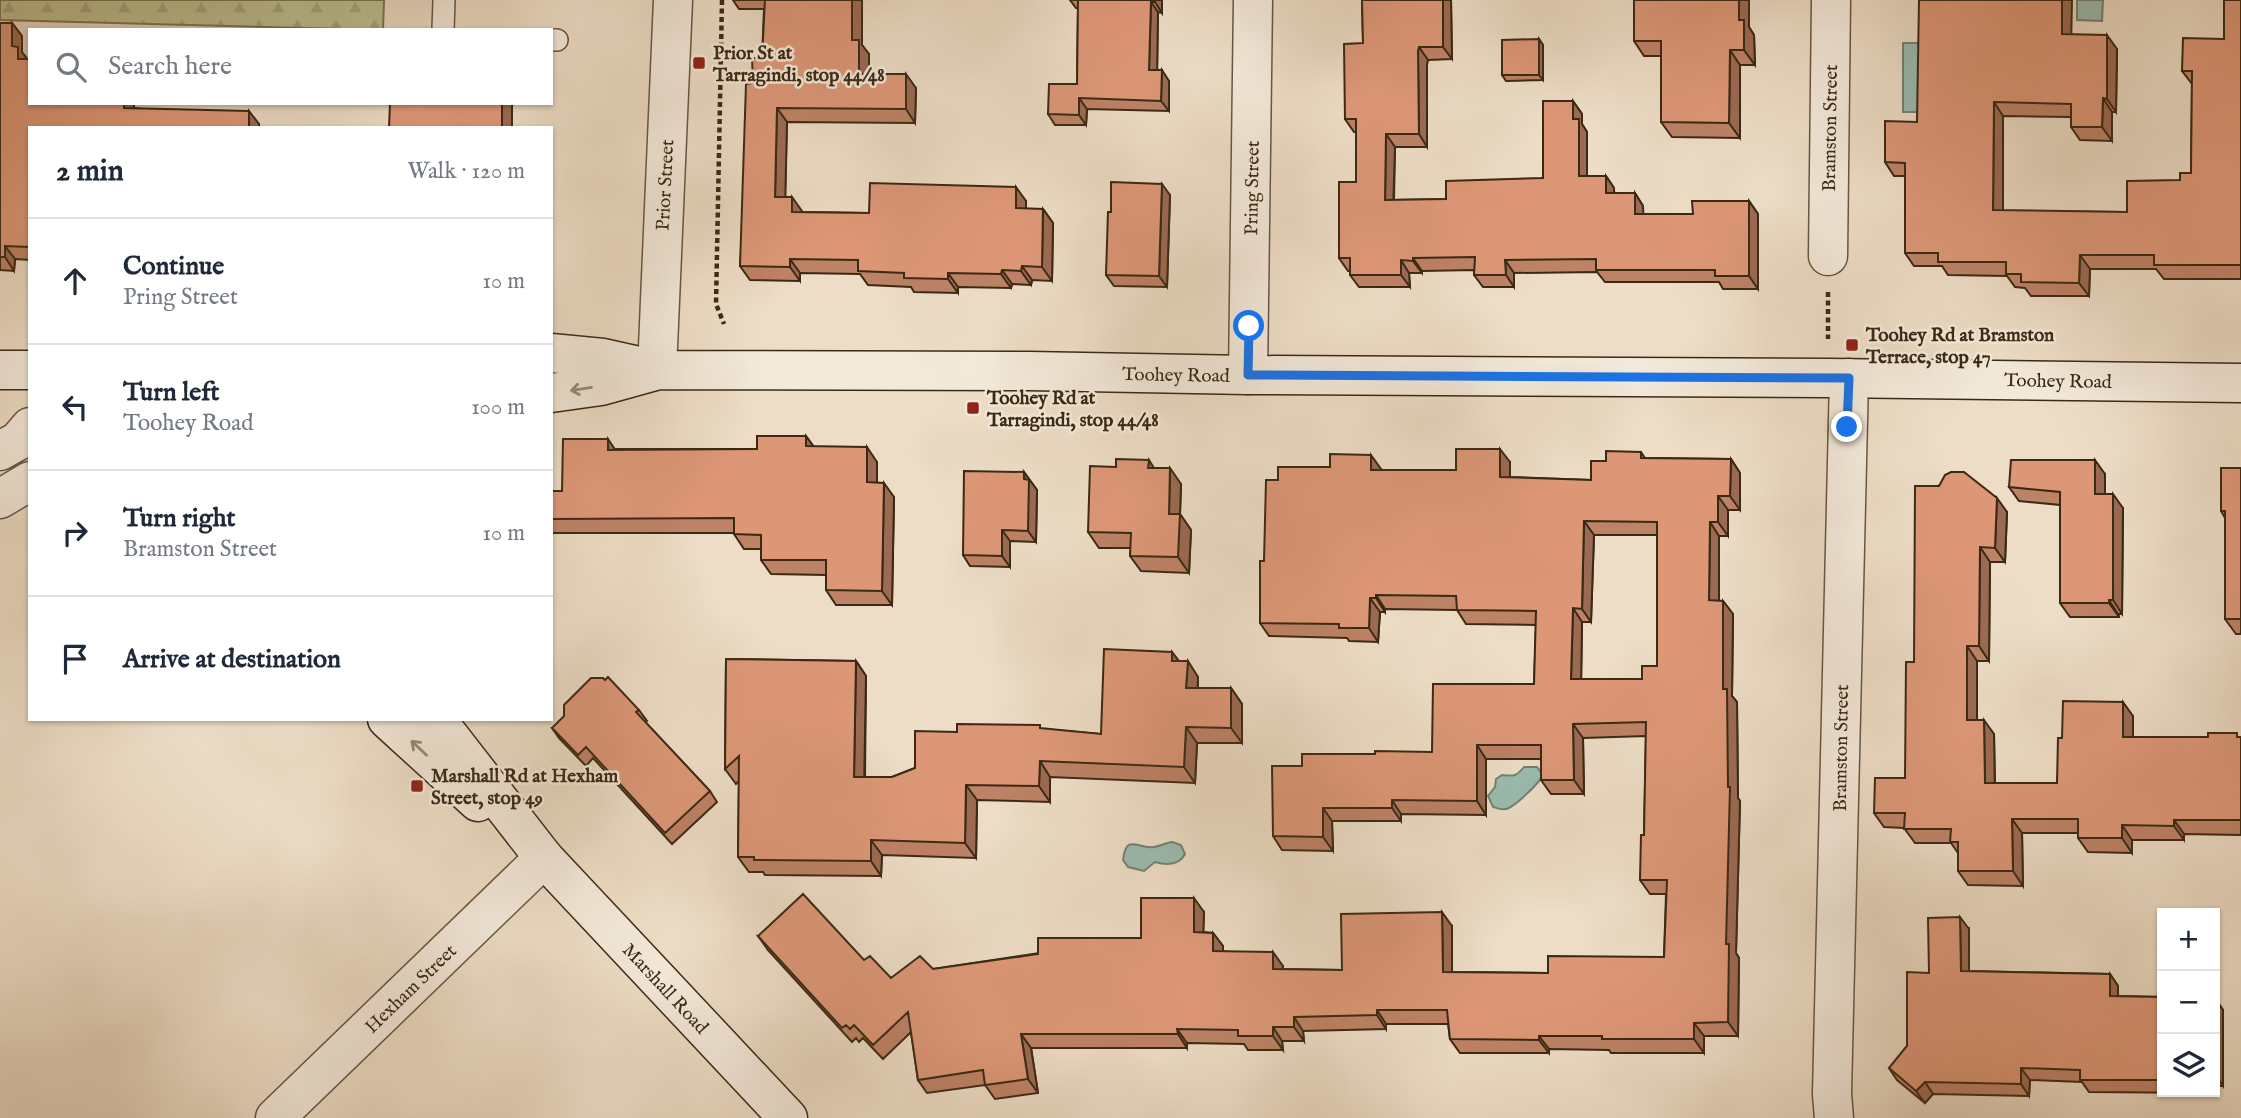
<!DOCTYPE html>
<html lang="en">
<head>
<meta charset="utf-8">
<style>
  :root { --surface:#fff; --page:#f6f6f7; --text:#1f2937; --muted:#747a83; --line:#e0e1e3 }
  body { margin:0; font-family:"IM FELL English",serif; background:var(--page); color:var(--text) }
  .controls { position:absolute; right:21px; bottom:21px; display:grid; overflow:hidden; border-radius:0px; box-shadow:0 2px 5px #0004 }
  .controls button { width:63px; height:63px; display:grid; place-items:center; padding:0; border:0; border-bottom:2px solid var(--line); background:var(--surface); color:var(--text); font:35px sans-serif }
  .stop { position:absolute; width:21px; height:21px; margin:-16px; border:5px solid #1a73e8; border-radius:50%; background:#fff }
  .stop.end { background:#1a73e8; border-color:#fff; box-shadow:0 2px 7px #0008 }
  .list { margin:0; padding:0; list-style:none }
  h2 { display:flex; justify-content:space-between; align-items:center; height:91px; margin:0; padding:0 28px; font-size:30px }
  h2 small { font-size:23px; font-weight:400; color:var(--muted) }
  .list li { display:grid; grid-template-columns:46px 1fr auto; gap:21px; align-items:center; box-sizing:border-box; height:126px; padding:0 28px; border-top:2px solid var(--line) }
  .list b { display:block; font-size:26px; white-space:nowrap }
  .list p { margin:0; font-size:23px; white-space:nowrap; color:var(--muted) }
  .list em { font-size:23px; font-style:normal; color:var(--muted) }
  .icon { flex:none; width:38px; height:38px; fill:none; stroke:currentColor; stroke-width:2; stroke-linecap:round; stroke-linejoin:round }
  .map { position:relative; flex:none; width:2241px; height:1118px; overflow:hidden }
  .search { position:absolute; background:var(--surface); box-shadow:0 2px 5px #0004; left:28px; top:28px; width:525px; height:77px; display:flex; align-items:center; gap:18px; box-sizing:border-box; padding:0 24px; border-radius:0px; color:var(--muted); font-size:26px }
  .panel { position:absolute; background:var(--surface); box-shadow:0 2px 5px #0004; left:28px; top:126px; width:525px; height:595px; border-radius:0px }
  .map>svg:first-child { display:block }
</style>
</head>
<body>
<div class="map">
<svg width="2241" height="1118" viewBox="0 0 2241 1118">
  <defs>
    <pattern id="forest-firs" width="22" height="20" patternUnits="userSpaceOnUse" patternTransform="scale(1.75)"><rect width="22" height="20" fill="#bcc092"/><path d="M5 1l3.5 6h-7zM16 11l3.5 6h-7z" fill="#a2a57d"/></pattern>
  </defs>
  <rect width="100%" height="100%" fill="#edddc6"/>
  <filter id="stains"><feTurbulence type="fractalNoise" baseFrequency=".00286" numOctaves="4"/><feColorMatrix values="0 0 0 0 .2 0 0 0 0 .09 0 0 0 0 .02 0 0 0 .5 -.17"/></filter>
  <radialGradient id="worn" r=".72"><stop offset=".6" stop-color="#630" stop-opacity="0"/><stop offset="1" stop-color="#630" stop-opacity=".3"/></radialGradient>
  <!-- forest -->
  <path fill="url(#forest-firs)" stroke="#7c7453" stroke-width="2" d="M0,0H384L383,30L0,20Z"/>
  <!-- water -->
  <path fill="#9abcb1" stroke="#748172" stroke-width="2" d="M2077,0H2103L2102,21L2077,20Z
    M1903,43H1918V46H1921L1918,69V112H1903Z
    M1524,767H1537L1543,775C1540,782 1513,809 1505,809C1501,810 1497,808 1493,807L1488,796L1495,787L1496,779L1502,775C1513,776 1516,777 1524,767Z
    M1172,842L1181,845L1185,854C1179,866 1166,865 1155,862L1144,871L1128,867L1123,860C1126,832 1139,850 1154,847C1160,846 1166,843 1172,842Z"/>
  <g fill="none" stroke-linecap="round" stroke-linejoin="round">
    <!-- lane casing -->
    <g stroke="#685640" stroke-width="24">
      <path id="lane" d="M443,30L444,0
        M551,40H557"/>
    </g>
    <!-- street casing -->
    <g stroke="#685640" stroke-width="41">
      <path id="street" d="M1828,256L1831,0
        M657,370L673,0
        M1248,375L1253,0
        M0,451L18,441L30,427
        M0,499L30,481
        M275,1118L544,858
        M1834,1118L1832,1094L1849,378"/>
    </g>
    <!-- secondary casing -->
    <g stroke="#3b2914" stroke-width="41">
      <path id="secondary" d="M551,353L603,358L657,370L1029,371L1248,375L1828,378L2241,383
        M0,370H30
        M551,393L601,386L655,371
        M387,719L478,802
        M436,719L544,858L788,1118"/>
    </g>
    <!-- path -->
    <path stroke="#3b2914" stroke-width="4.5" stroke-dasharray="5 3.5" stroke-linecap="butt" d="M722,0L716,304L724,324
      M1828,292V339"/>
    <!-- lane -->
    <use href="#lane" stroke="#f3e9da" stroke-width="21"/>
    <!-- street -->
    <use href="#street" stroke="#f3e9da" stroke-width="38"/>
    <!-- secondary -->
    <use href="#secondary" stroke="#f3e9da" stroke-width="38"/>
  </g>
  <!-- wall -->
  <path fill="#be8266" stroke="#3b2914" stroke-width="2" fill-rule="evenodd" d="M733,0H862V45L869,54V74L916,88L915,123L787,122L785,197L802,212L869,213L1026,201V209H1043L1053,223L1052,281L1032,280L1031,285L1012,284L1011,288L958,287V293L914,292L911,287L868,285L860,274L800,273V281L750,280L740,266L753,83L762,58L764,9H739Z
    M1070,0H1162V13L1158,12L1157,70L1169,81V111L1087,109L1086,125H1055L1048,114L1077,84L1078,8H1076Z
    M1362,0H1451L1452,59L1428,60L1427,64V147H1395L1394,200L1446,199L1543,178L1573,101L1582,114V124L1587,132V176H1606L1614,188V193H1635L1643,206V214H1693L1749,201L1758,214V289H1723L1719,282H1605L1597,272L1514,273V287H1483L1474,275V270L1422,271V273H1409L1410,287H1359L1350,275V271H1348L1339,258L1356,182V132H1354L1345,119L1363,43Z
    M1634,0H1749V27L1754,35L1755,65H1740V138L1672,137L1661,122V56H1644L1634,41Z
    M2241,0V279H2164L2156,269H2090L2089,296H2031L2025,288L2015,287L2007,276L1948,275L1942,266H1914L1905,253V176H1894L1885,162L1917,122L2071,34L2117,49L2116,112H2112V141L2080,140L2071,127V117L2003,116V211L2127,212L2191,173L2192,84L2182,71L2224,39Z
    M0,23H12L22,36V52L27,59L30,103H134V108L259,124V128H30V260L15,259L14,271L0,270Z
    M1539,39L1543,45V80L1506,81L1502,75Z
    M1170,195L1167,287L1114,286L1106,275L1111,212Z
    M806,436L814,447L877,462V482L894,497L892,605H836L826,590V575L771,574L761,560V549H744L734,534V533H551V491H562L616,449H757Z
    M1641,452L1645,458L1731,459L1740,473V510H1728V536H1719V601H1723L1733,614L1732,696L1737,702L1738,798L1740,801L1736,953L1739,958L1738,1036H1704V1053H1611L1609,1050L1549,1049V1053H1460L1450,1039L1448,1024H1386V1029L1303,1031L1304,1041H1282L1283,1050H1248L1244,1044L1187,1043V1048H1031L1038,1093L995,1099L985,1085L927,1093L918,1080L911,1032L883,1059L863,1038L859,1042L856,1038L852,1042L768,950L758,936L864,960L891,978L933,969L1141,938L1204,912L1203,932L1213,933L1223,946V951L1283,966V969L1342,970L1452,926V972L1548,973L1664,957L1666,894H1650L1640,880L1644,835L1646,736L1583,738L1584,794H1551L1541,780V759H1486V815L1401,814V821H1332L1333,851L1282,850L1273,836L1302,766L1375,754L1432,752L1534,684L1536,625L1466,624L1457,610L1385,609V612H1380L1378,642L1349,641L1347,638L1269,636L1260,623L1264,561L1278,480L1381,469V470H1456L1510,462V477L1591,480L1606,461ZM1594,535H1657V666L1642,679H1581L1582,622H1591Z
    M1154,468L1181,484L1180,514L1191,530L1189,573L1141,571L1130,556L1131,548H1099L1088,532Z
    M2241,468V634H2236L2225,619V518L2221,511Z
    M1024,472L1037,490L1036,542L1010,541V567L970,566L963,555Z
    M2105,474V494L2123,508L2122,614H2118L2119,617H2070L2060,603V505L2019,501L2009,487Z
    M1939,486L2007,512L2005,562H1990L1989,661H1977V720L1994,734L1995,783H2057L2062,738L2133,716V737H2241V835L2184,834V840H2132V853L2088,852L2078,838V833H2022L2023,886L1968,885L1958,871V853L1951,843H1915L1904,828L1884,827L1874,813L1905,778L1914,662Z
    M1172,652L1179,661L1198,677V688H1231L1242,704V743H1197L1195,783L1050,777V802L977,800L976,858L882,855L881,876L765,875L763,872H749L738,857L739,781L736,784L725,769L726,659L856,661L866,676L865,777H892L915,768L957,732L1043,729L1101,734Z
    M639,710L647,721L645,722L710,791L717,802L672,844L593,758L586,766L559,738L552,728Z
    M1969,929V971L2110,974L2118,986V996L2162,997V1092H2208V1093L2089,1092L2082,1082L2030,1080L2029,1096L1933,1094L1925,1103L1897,1080L1889,1068L1907,1046L1929,973Z
    M2215,998L2223,1010V1086H2215Z"/>
  <!-- shaded-wall -->
  <path fill="#9b6a53" stroke="#3b2914" stroke-width="2" d="M852,0H862V45L869,54V88L859,74L852,40Z
    M1155,0H1162V13L1155,2Z
    M1443,0H1451L1452,59L1443,47Z
    M1739,0H1749V27L1754,35L1755,65L1744,50L1739,20Z
    M2062,0H2072L2071,48L2062,34Z
    M1151,2L1158,12L1157,80L1149,70Z
    M12,23L22,36V52L28,60L18,59L12,46Z
    M2107,35L2117,49L2116,112L2107,99Z
    M1539,39L1543,45V80L1539,75Z
    M1419,47L1428,60L1427,64V147L1419,134L1418,51Z
    M1730,50L1740,65V138L1729,123Z
    M1162,70L1169,81V111L1161,101Z
    M906,74L916,88L915,123L906,109Z
    M1079,98L1087,109L1086,125L1079,115Z
    M2103,98L2112,112V141L2102,127Z
    M1573,101L1582,114V124L1587,132V188L1579,176L1573,119Z
    M1994,102L2003,116V224L1993,210Z
    M124,103H134L133,121L124,108Z
    M502,103H512V128H502Z
    M777,108L787,122L785,211L775,197Z
    M249,111L259,124V128H249Z
    M1386,134L1395,147L1393,212L1385,200Z
    M1606,176L1614,188L1615,206L1606,193Z
    M1162,184L1170,195L1167,287L1159,276Z
    M1016,187L1026,201V222L1016,208Z
    M1635,193L1643,206L1644,226L1635,214Z
    M792,197L802,211L801,226L792,212Z
    M1749,201L1758,214V289L1749,276Z
    M1043,209L1053,223L1052,281L1042,267Z
    M5,246L15,259L14,271L5,257Z
    M2080,255L2090,269L2089,296L2079,283Z
    M1413,258L1422,271V273L1413,261Z
    M790,259L800,273V281L790,267Z
    M1401,260L1409,273L1410,287L1401,275Z
    M1505,260L1514,273V287L1506,275Z
    M1022,266L1032,280L1031,285L1021,271Z
    M1002,270L1012,284L1011,288L1001,274Z
    M948,273L958,287V293L948,279Z
    M806,436L816,450L806,446Z
    M608,439L618,454L608,450Z
    M867,447L877,462V496L867,482Z
    M1500,449L1510,462V491L1500,477Z
    M1371,455L1381,469L1380,484L1371,470Z
    M1731,459L1740,473V510L1730,496Z
    M1149,460L1159,476L1148,468Z
    M2095,460L2105,474V508L2095,494Z
    M1170,468L1181,484L1180,514L1191,530L1189,573L1178,557L1169,514Z
    M1024,472L1037,490L1036,542L1028,531Z
    M884,483L894,497L892,605L882,591Z
    M2113,494L2123,508L2122,614L2113,600Z
    M1718,496L1728,510V536L1718,522Z
    M1997,498L2007,512L2005,562L1995,548Z
    M1584,521L1594,535L1591,622L1582,609Z
    M1710,522L1719,536V614L1709,600Z
    M1002,530L1010,541V567L1002,556Z
    M1980,547L1990,562L1989,661L1979,646Z
    M1376,595L1385,609V612L1376,598Z
    M1370,598L1380,612L1378,642L1369,628Z
    M2109,600L2118,614L2119,617L2109,603Z
    M1723,601L1733,614L1732,696L1737,702L1738,798L1740,801L1736,953L1739,958L1738,1036L1728,1022L1726,944L1723,689Z
    M1573,608L1582,622L1581,693L1571,679Z
    M1967,646L1977,661V734L1967,720Z
    M1172,652L1183,667L1172,661Z
    M856,661L866,676L864,792L854,777Z
    M1188,661L1198,677L1197,703L1186,688Z
    M1231,688L1242,704V743L1231,728Z
    M2123,702L2133,716V751L2123,737Z
    M1984,720L1994,734L1995,797L1985,783Z
    M1573,724L1583,738L1584,794L1574,780Z
    M1186,727L1197,743L1195,783L1184,767Z
    M1477,745L1486,759V815L1477,801Z
    M1040,761L1050,777V802L1039,786Z
    M966,785L977,800L976,858L965,843Z
    M1392,800L1401,814V821L1392,808Z
    M1323,808L1332,821L1333,851L1323,837Z
    M2012,819L2022,833L2023,886L2013,871Z
    M2174,820L2184,834V840L2174,826Z
    M2122,825L2132,840V853L2122,838Z
    M871,840L882,855L881,876L871,861Z
    M1194,898L1204,912L1203,946L1194,932Z
    M1442,912L1452,926V986L1443,972Z
    M1960,917L1969,929V983L1961,971Z
    M1213,933L1223,946V965L1213,951Z
    M1273,952L1283,966L1282,983L1273,969Z
    M2110,974L2118,986V1008L2110,996Z
    M2215,998L2223,1010V1086L2215,1074Z
    M1377,1010L1386,1024V1029L1377,1015Z
    M1294,1017L1303,1031L1304,1041L1294,1027Z
    M1694,1023L1704,1036V1053L1694,1039Z
    M1273,1027L1282,1041L1283,1050L1273,1036Z
    M1177,1029L1187,1043V1048L1178,1034Z
    M1021,1034L1031,1048L1038,1093L1028,1079Z
    M1539,1036L1549,1049V1053L1539,1040Z
    M2021,1068L2030,1080L2029,1096L2021,1084Z
    M1925,1082L1933,1094L1925,1103L1916,1091Z"/>
  <!-- building -->
  <path fill="#dd9777" stroke="#3b2914" stroke-width="2" fill-rule="evenodd" d="M765,0H852V40H859V74H906V109L777,108L775,197H792V212L869,213L870,183L1016,187V208L1043,209L1042,267L1022,266L1021,271L1002,270L1001,274L948,273V279L904,278V273L858,271V260L790,259V267L740,266L746,84L753,83L752,58H762Z
    M1078,0H1155V2H1151L1149,70H1162L1161,101L1079,98V115L1048,114L1049,84H1077Z
    M1362,0H1443V47H1419L1418,51L1419,134H1386L1385,200L1446,199V181L1543,178V101H1573V119H1579V176H1606V193H1635V214H1693L1692,201H1749V276H1715V270H1596V259L1505,260L1506,275H1474L1475,257L1413,258V261L1401,260V275H1350V258H1339V182H1356V119H1345L1344,44L1363,43Z
    M1634,0H1739V20H1744V50H1730L1729,123L1661,122V41H1634Z
    M1919,0H2062V34L2107,35V99L2103,98L2102,127H2071V104L1994,102L1993,210L2127,212V181L2180,180V173H2191L2192,71H2182L2183,38L2224,39V0H2241V265H2154V255H2080L2079,283L2021,282V274H2006V262H1938V253H1905V163L1885,162V121L1917,122Z
    M0,23H12V46L18,47V59H30V103H124V108L249,111V128H30V247L5,246V257H0Z
    M1539,39V75H1502V40Z
    M390,103H502V128H389Z
    M1111,182L1162,184L1159,276L1106,275L1108,212H1111Z
    M757,436H806V446L867,447V482L884,483L882,591L826,590V560H761V535L734,534V518L551,519V491H562L563,439H608V450L757,449Z
    M1456,449H1500V477L1591,480V461H1606V451L1641,452V458L1731,459L1730,496H1718V522H1710L1709,600L1723,601V689H1727L1728,787H1730L1726,944H1729L1728,1022L1694,1023V1039H1602V1036H1539V1040L1450,1039L1447,1010H1377V1015L1294,1017V1027H1273V1036H1238V1030L1177,1029L1178,1034H1021L1028,1079L985,1085L983,1070L918,1080L908,1012L873,1045L854,1025L850,1029L846,1025L842,1028L758,936L803,894L864,960L870,956L891,978L920,956L933,969L1038,954V938H1141V898H1194V932L1213,933V951L1273,952V969L1342,970L1341,914L1442,912L1443,972L1548,973V956L1664,957L1667,880H1640L1641,835H1644L1646,722L1573,724L1574,780H1541V745H1477V801L1392,800V808H1323V837L1273,836L1272,766H1302V754H1375V751L1432,752L1433,684H1534L1536,611L1457,610L1456,596L1376,595V598H1370L1369,628H1339V624L1260,623V561H1264L1266,480H1278V467H1330V454L1371,455V470H1456ZM1584,521L1657,522V666H1642V679H1571L1573,608L1582,609Z
    M1116,459L1149,460L1148,468H1170L1169,514H1180L1178,557L1130,556L1131,533L1088,532L1090,466L1116,467Z
    M2011,460H2095V494H2113V600H2109V603H2060V492L2009,487Z
    M2221,468H2241V619H2225V511H2221Z
    M964,471L1024,472V479L1029,480L1028,531L1002,530V556L963,555Z
    M1951,472H1964L1997,498L1995,548L1980,547L1979,646H1967V720H1984L1985,783H2057L2058,738H2062L2063,701L2123,702V737H2208V733H2237V737H2241V820H2174V826L2122,825V838H2078V819H2012L2013,871H1958V842H1950L1951,829H1904L1905,813H1874L1875,778H1905L1906,662H1914L1915,486H1939L1945,475Z
    M1104,649L1172,652V661H1188L1186,688H1231V728L1186,727L1184,767L1040,761L1039,786L966,785L965,843L871,840V861L754,860V857H738L739,756L725,769L726,659L856,661L854,777H892L915,768V731L957,732V724L1040,725V728L1101,734Z
    M608,677L639,710L636,712L710,791L665,833L586,747L578,755L552,728L564,716V705L591,678H603L605,680Z
    M1960,917L1961,971L2110,974V996L2162,997V1080H2080V1070L2021,1068V1084L1925,1082L1916,1091L1889,1068L1907,1046V972L1929,973L1928,918Z"/>
  <!-- one-way arrows -->
  <defs><path id="oneway-shaft" d="M-6 0H5M1.5-3L5.5 0L1.5 3" fill="none" stroke-width="1.6" stroke-linecap="round" stroke-linejoin="round" transform="scale(1.75)"/></defs>
  <g stroke="#978977">
    <use href="#oneway-shaft" transform="translate(581 389) rotate(171)"/>
    <use href="#oneway-shaft" transform="translate(419 748) rotate(-137)"/>
  </g>
  <g fill="none" stroke-linecap="round" stroke-linejoin="round">
    <!-- route -->
    <path stroke="#1a73e8" stroke-width="9" d="M1249,326L1248,375L1849,378L1847,427"/>
  </g>
  <!-- markers -->
  <g fill="#8f2418" stroke="#f3e9da" stroke-width="2.5">
    <rect x="692" y="56" width="14" height="14" rx="3.5"/>
    <rect x="1845" y="338" width="14" height="14" rx="3.5"/>
    <rect x="966" y="401" width="14" height="14" rx="3.5"/>
    <rect x="410" y="779" width="14" height="14" rx="3.5"/>
  </g>
  <g text-anchor="middle" stroke-width="5" stroke-linejoin="round" paint-order="stroke">
    <!-- poi labels -->
    <g font-size="19" font-weight="bold" fill="#3b2914" stroke="#f3e9da" text-anchor="start">
      <text x="713" y="59">Prior St at<tspan x="713" dy="22">Tarragindi, stop 44/48</tspan></text>
      <text x="1866" y="341">Toohey Rd at Bramston<tspan x="1866" dy="22">Terrace, stop 47</tspan></text>
      <text x="987" y="404">Toohey Rd at<tspan x="987" dy="22">Tarragindi, stop 44/48</tspan></text>
      <text x="431" y="782">Marshall Rd at Hexham<tspan x="431" dy="22">Street, stop 49</tspan></text>
    </g>
    <!-- street labels -->
    <g font-size="19" fill="#3b2914" stroke="#f3e9da">
      <text transform="translate(1829 128) rotate(-89)" y="7">Bramston Street</text>
      <text transform="translate(664 185) rotate(-87)" y="7">Prior Street</text>
      <text transform="translate(1251 188) rotate(-89)" y="7">Pring Street</text>
      <text transform="translate(1176 374) rotate(1)" y="7">Toohey Road</text>
      <text transform="translate(2058 380) rotate(1)" y="7">Toohey Road</text>
      <text transform="translate(1840 748) rotate(-89)" y="7">Bramston Street</text>
      <text transform="translate(410 988) rotate(-44)" y="7">Hexham Street</text>
      <text transform="translate(666 988) rotate(47)" y="7">Marshall Road</text>
    </g>
  </g>
  <rect width="100%" height="100%" filter="url(#stains)"/>
  <rect width="100%" height="100%" fill="url(#worn)"/>
</svg>
<div class="controls">
<button>+</button>
<button>−</button>
<button><svg class="icon" aria-label="layers" viewBox="0 0 24 24"><path d="M12 4l9 5-9 5-9-5zM3 14l9 5 9-5"/></svg></button>
</div>
<div class="stop" style="left:1249px;top:326px"></div>
<div class="stop end" style="left:1847px;top:427px"></div>
<div class="search"><svg class="icon" aria-label="search" viewBox="0 0 24 24"><circle cx="10" cy="10" r="6"/><path d="M15 15l6 6"/></svg>Search here</div>
<section class="panel">
<h2>2 min<small>Walk · 120 m</small></h2>
<ul class="list">
<li><svg class="icon" aria-label="ahead" viewBox="0 0 24 24"><path d="M12 20V5M6 11l6-6 6 6"/></svg><div><b>Continue</b><p>Pring Street</p></div><em>10 m</em></li>
<li><svg class="icon" aria-label="left" viewBox="0 0 24 24"><path d="M17 20v-9H6M10 6l-5 5 5 5"/></svg><div><b>Turn left</b><p>Toohey Road</p></div><em>100 m</em></li>
<li><svg class="icon" aria-label="right" viewBox="0 0 24 24"><path d="M7 20v-9h11M14 6l5 5-5 5"/></svg><div><b>Turn right</b><p>Bramston Street</p></div><em>10 m</em></li>
<li><svg class="icon" aria-label="arrive" viewBox="0 0 24 24"><path d="M6 21V4h12l-3 4 3 4H6"/></svg><div><b>Arrive at destination</b></div></li>
</ul>
</section>
</div>
</body>
</html>
